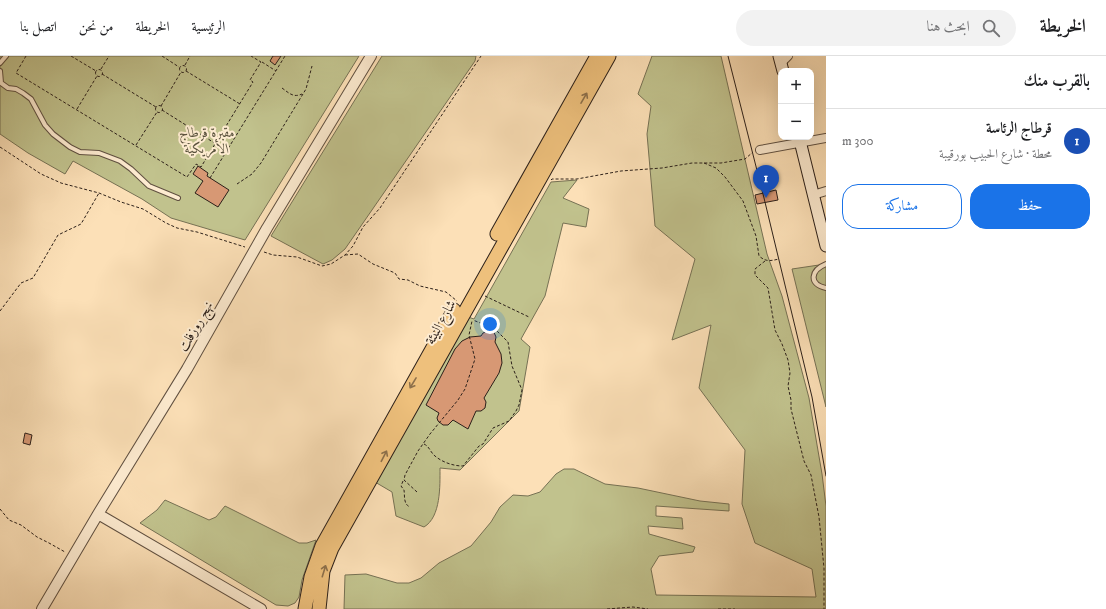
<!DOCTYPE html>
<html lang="ar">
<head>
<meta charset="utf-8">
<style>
  :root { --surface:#fff; --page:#f2f2f2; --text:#202124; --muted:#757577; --line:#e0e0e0; --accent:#1a73e8 }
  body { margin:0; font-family:"IM FELL DW Pica",Amiri,serif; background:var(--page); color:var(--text); direction:rtl }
  .controls { position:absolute; right:12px; top:12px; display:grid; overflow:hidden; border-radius:8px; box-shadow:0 4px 16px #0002 }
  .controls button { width:36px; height:36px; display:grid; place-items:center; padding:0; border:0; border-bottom:1px solid var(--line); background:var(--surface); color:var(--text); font:20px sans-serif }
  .you { position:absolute; left:490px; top:268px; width:14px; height:14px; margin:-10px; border:3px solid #fff; border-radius:50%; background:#1a73e8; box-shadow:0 0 0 6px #1a73e833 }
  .badge { display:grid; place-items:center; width:26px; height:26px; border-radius:50%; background:var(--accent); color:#fff; font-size:13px; font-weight:700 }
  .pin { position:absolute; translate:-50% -33px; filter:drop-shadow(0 1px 2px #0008) }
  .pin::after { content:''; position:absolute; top:21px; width:14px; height:12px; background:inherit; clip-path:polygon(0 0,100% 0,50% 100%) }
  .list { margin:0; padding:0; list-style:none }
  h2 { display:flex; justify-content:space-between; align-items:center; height:52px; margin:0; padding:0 16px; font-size:17px }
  h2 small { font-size:13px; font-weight:400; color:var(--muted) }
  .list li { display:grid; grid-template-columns:26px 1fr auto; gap:12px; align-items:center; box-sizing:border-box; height:64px; padding:0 16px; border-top:1px solid var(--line) }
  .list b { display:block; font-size:15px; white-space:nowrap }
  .list p { margin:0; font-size:13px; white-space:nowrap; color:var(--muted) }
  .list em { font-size:13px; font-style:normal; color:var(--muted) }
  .actions { display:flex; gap:8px; padding:12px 16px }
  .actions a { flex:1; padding:9px 0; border:1px solid var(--accent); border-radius:16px; text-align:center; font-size:14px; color:var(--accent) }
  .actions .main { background:var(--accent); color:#fff }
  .icon { flex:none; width:22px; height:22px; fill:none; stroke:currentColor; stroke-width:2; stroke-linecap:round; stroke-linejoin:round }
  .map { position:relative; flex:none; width:826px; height:553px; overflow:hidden; direction:ltr }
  header { display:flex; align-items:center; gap:24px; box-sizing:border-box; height:56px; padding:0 20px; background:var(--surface); border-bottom:1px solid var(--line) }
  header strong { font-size:19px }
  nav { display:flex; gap:22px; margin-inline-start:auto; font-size:14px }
  .search { width:280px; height:36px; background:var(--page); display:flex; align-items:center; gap:10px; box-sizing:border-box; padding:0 14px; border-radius:22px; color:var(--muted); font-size:15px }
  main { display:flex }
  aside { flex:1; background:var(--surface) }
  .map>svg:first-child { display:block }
</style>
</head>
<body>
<header>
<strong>الخريطة</strong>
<div class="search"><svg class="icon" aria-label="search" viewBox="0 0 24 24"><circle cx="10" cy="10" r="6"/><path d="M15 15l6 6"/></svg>ابحث هنا</div>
<nav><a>الرئيسية</a><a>الخريطة</a><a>من نحن</a><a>اتصل بنا</a></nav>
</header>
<main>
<aside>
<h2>بالقرب منك<small></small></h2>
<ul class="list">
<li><span class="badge" style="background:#1a4fb4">1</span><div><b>قرطاج الرئاسة</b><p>محطة · شارع الحبيب بورقيبة</p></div><em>300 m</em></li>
</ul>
<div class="actions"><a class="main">حفظ</a><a>مشاركة</a></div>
</aside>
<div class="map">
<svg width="826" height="553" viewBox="0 0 826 553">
  <rect width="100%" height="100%" fill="#fce0b7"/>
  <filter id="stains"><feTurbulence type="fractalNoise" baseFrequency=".005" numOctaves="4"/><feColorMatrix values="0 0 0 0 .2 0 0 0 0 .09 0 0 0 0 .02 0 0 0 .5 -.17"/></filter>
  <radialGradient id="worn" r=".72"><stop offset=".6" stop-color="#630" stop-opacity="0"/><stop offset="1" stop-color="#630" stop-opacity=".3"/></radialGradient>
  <!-- green -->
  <path fill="#c1c28d" stroke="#767154" d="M0,0H359L245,184L171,162L142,143L73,105L65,118L28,97L0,78Z
    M382,0H476L475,5L345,193L332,204L323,208L271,180Z
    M652,0H721L767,198L782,240L809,342L822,418L826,450V553H344L345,519L366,518L397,527H409L421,522L439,507L471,490L491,466L500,451L513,439L528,440L540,436L556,418L564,413H574L605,428L638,432L700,445L729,448V455L656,450V460L682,462L683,473L648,470L649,478L695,491L693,496L659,500L651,513L656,539L816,541L812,513L755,487L742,448L745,394L699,332L711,269L672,284L695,203L655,170L647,78L651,50L638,38Z
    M577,124L563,142L589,153L586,171L563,167L545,240L521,283L530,291L519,355L460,414L440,412C440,430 441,461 424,471L396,460L392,436L375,426L468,261L474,263L551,126Z
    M819,209H826V351L792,213Z
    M165,444L209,464L216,461L225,450L299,487H307L316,484L302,524L299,541L295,547L288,550L276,549L140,467L157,454Z"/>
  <!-- building -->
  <path fill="#d79874" stroke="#2c201a" d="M273,0H281L275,9L270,5Z
    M198,110L208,117L207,120L229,134L218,151L195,137L203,125L193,118Z
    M776,134L778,144L757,148L755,139Z
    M490,274H493L496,281L495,286L501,298L502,307L499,317L484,342L486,346L485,352L481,355H476L468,373L453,364L448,369H443L438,365L437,362L439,357L426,349L455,293L462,285L470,281L481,280L483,277Z
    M25,377L32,379L30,389L23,387Z"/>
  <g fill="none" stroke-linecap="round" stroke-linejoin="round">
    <!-- service casing -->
    <g stroke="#605041" stroke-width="6">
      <path id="service" d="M0,7L6,0
        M0,15L1,27L8,32L16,33L23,37L31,43L45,69L53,78L70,91L80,96L99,97L120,105L131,113L149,130L178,142
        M826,208C811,214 808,228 826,232"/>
    </g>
    <!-- minor casing -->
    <g stroke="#605041" stroke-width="10">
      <path id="minor" d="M781,7L788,0
        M760,94L826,82
        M813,139L826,135"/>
    </g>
    <!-- tertiary casing -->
    <g stroke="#605041" stroke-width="12">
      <path id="tertiary" d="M98,458L261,553
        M42,553L98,458L187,313L267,172L371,0"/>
    </g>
    <!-- secondary casing -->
    <g stroke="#2c201a" stroke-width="13">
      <path id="secondary" d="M779,0L783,15
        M799,81L826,190"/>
    </g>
    <!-- trunk casing -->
    <g stroke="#2c201a" stroke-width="15">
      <path id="trunk" d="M497,178L597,0
        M305,553L311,521L322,490L454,254
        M319,553L323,515L332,492L609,0"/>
    </g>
    <!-- path -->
    <path stroke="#2c201a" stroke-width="1" stroke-dasharray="3 2" stroke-linecap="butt" d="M26,0L16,17L187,121L196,108L201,111L253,26L250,24L261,6L251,0
      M71,0L96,15
      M162,0L179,11
      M262,6L276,15
      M185,9L190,0
      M179.5 13a3.5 3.5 0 1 1 7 0a3.5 3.5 0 1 1-7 0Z
      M101,13L109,0
      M95.5 17a3.5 3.5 0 1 1 7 0a3.5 3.5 0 1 1-7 0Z
      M186,15L240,48
      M102,18L156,51
      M282,32C289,37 293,42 302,38
      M155.5 53a3.5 3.5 0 1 1 7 0a3.5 3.5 0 1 1-7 0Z
      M161,50L181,16
      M77,53L97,20
      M162,54L216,88
      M136,89L157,56
      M0,91L41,118L61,127L99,137L121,146L143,153L166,167L177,172L197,176L245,191
      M704,107L716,112L725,121L743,145L756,180L759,200C766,206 770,205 779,203
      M210,122L285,0
      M551,124L552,123H577L621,115L662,112L692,107H721L745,103L753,96
      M237,128L252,118L261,107L306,33L312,10
      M264,196L273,199L297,201L322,210L331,208L345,199L353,190L363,171L380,152L481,0
      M345,199L358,198L373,208L395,217L399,223L408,224L420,230L446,236L457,245
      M765,205L755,213V219L768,232L775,274L782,288L788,304L790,317L788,330L791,344V353L804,405L811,419L819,461L824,512V553
      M485,240L529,261
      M0,255L21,227L33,222L58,179L81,168L99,137
      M424,388C430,391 430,396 435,400C442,406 453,410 463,410L479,390L483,388L493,372L509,365L516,355L519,349L522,334L512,310L508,286L495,273L473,264
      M403,425L401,430L404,434C405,440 403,448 410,451
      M417,436L404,424L405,419L418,395L430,378L458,344L465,333L475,303L469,279L472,265
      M0,453L9,464L21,469L37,481L49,487L65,496
      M607,553L633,551L648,553
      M718,553H735"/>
    <!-- service -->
    <use href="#service" stroke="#fdebd0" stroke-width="4"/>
    <!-- minor -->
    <use href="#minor" stroke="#fdebd0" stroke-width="8"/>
    <!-- tertiary -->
    <use href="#tertiary" stroke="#fdebd0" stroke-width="10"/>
    <!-- secondary -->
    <use href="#secondary" stroke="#fdebd0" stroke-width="11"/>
    <!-- trunk -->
    <use href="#trunk" stroke="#eec07c" stroke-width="13"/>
    <!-- tram -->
    <path stroke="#2c201a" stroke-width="1" d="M728,0L764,142L812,341L826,420"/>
  </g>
  <!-- one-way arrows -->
  <defs><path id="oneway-shaft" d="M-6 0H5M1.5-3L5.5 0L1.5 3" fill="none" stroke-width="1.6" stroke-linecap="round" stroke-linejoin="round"/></defs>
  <g stroke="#8d704b">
    <use href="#oneway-shaft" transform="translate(584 42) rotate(-60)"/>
    <use href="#oneway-shaft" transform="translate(413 327) rotate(121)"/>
    <use href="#oneway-shaft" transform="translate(384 400) rotate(-63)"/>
    <use href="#oneway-shaft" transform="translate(324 515) rotate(-73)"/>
  </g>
  <g text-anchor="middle" stroke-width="4" stroke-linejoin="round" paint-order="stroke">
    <!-- park labels -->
    <g font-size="14" font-style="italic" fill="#59513c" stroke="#fdebd0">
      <text x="207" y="81">مقبرة قرطاج<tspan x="207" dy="16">الأمريكية</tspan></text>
    </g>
    <!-- street labels -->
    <g font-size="14" fill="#2c201a" stroke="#fdebd0">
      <text transform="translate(440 266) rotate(-61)" y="5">شارع البيئة</text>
      <text transform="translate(195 270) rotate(-60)" y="5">نهج روزفلت</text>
    </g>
  </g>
  <rect width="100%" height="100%" filter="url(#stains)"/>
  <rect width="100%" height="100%" fill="url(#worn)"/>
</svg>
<div class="controls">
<button>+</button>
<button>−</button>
</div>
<div class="you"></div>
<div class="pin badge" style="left:766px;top:142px;background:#1a4fb4">1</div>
</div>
</main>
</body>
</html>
